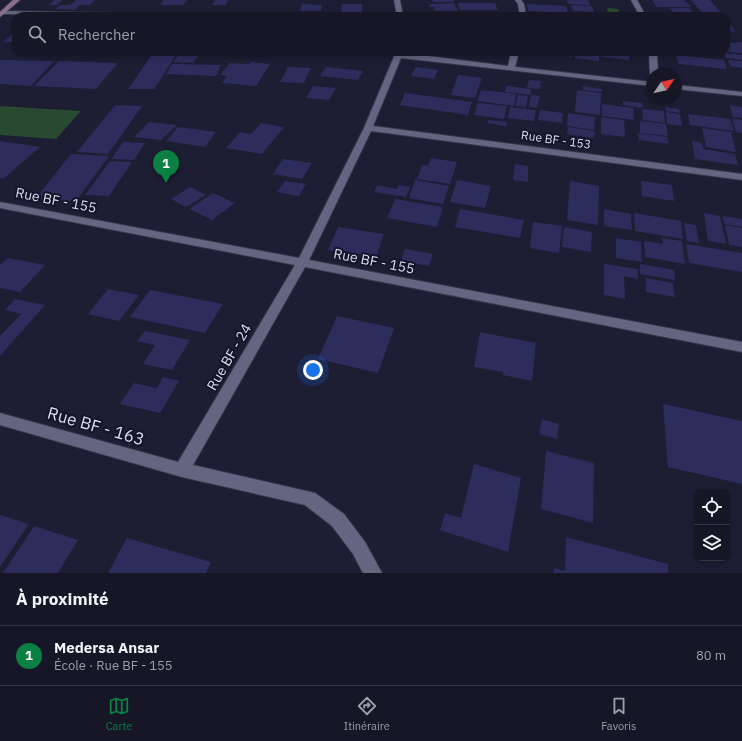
<!DOCTYPE html>
<html lang="fr">
<head>
<meta charset="utf-8">
<style>
  :root { --surface:#161627; --page:#1f1f2f; --text:#f1f3f6; --muted:#9e9fa7; --line:#353544; --accent:#0b8043 }
  body { margin:0; font-family:"IBM Plex Sans",sans-serif; background:var(--page); color:var(--text) }
  .controls { position:absolute; right:12px; bottom:12px; display:grid; overflow:hidden; border-radius:8px; box-shadow:0 2px 6px #0003 }
  .controls button { width:36px; height:36px; display:grid; place-items:center; padding:0; border:0; border-bottom:1px solid var(--line); background:var(--surface); color:var(--text); font:20px sans-serif }
  .compass { position:absolute; left:646px; top:68px; width:36px; height:36px; border-radius:50%; background:var(--surface); box-shadow:0 2px 6px #0003; rotate:56deg }
  .you { position:absolute; left:313px; top:370px; width:14px; height:14px; margin:-10px; border:3px solid #fff; border-radius:50%; background:#1a73e8; box-shadow:0 0 0 6px #1a73e833 }
  .badge { display:grid; place-items:center; width:26px; height:26px; border-radius:50%; background:var(--accent); color:#fff; font-size:13px; font-weight:700 }
  .pin { position:absolute; translate:-50% -33px; filter:drop-shadow(0 1px 2px #0008) }
  .pin::after { content:''; position:absolute; top:21px; width:14px; height:12px; background:inherit; clip-path:polygon(0 0,100% 0,50% 100%) }
  .list { margin:0; padding:0; list-style:none }
  h2 { display:flex; justify-content:space-between; align-items:center; height:52px; margin:0; padding:0 16px; font-size:17px }
  h2 small { font-size:13px; font-weight:400; color:var(--muted) }
  .list li { display:grid; grid-template-columns:26px 1fr auto; gap:12px; align-items:center; box-sizing:border-box; height:60px; padding:0 16px; border-top:1px solid var(--line) }
  .list b { display:block; font-size:15px; white-space:nowrap }
  .list p { margin:0; font-size:13px; white-space:nowrap; color:var(--muted) }
  .list em { font-size:13px; font-style:normal; color:var(--muted) }
  .icon { flex:none; width:22px; height:22px; fill:none; stroke:currentColor; stroke-width:2; stroke-linecap:round; stroke-linejoin:round }
  .map { position:relative; flex:none; width:742px; height:573px; overflow:hidden }
  .search { position:absolute; background:var(--surface); box-shadow:0 2px 6px #0003; left:12px; right:12px; top:12px; height:44px; display:flex; align-items:center; gap:10px; box-sizing:border-box; padding:0 14px; border-radius:12px; color:var(--muted); font-size:15px }
  .sheet { height:112px; background:var(--surface) }
  nav { display:flex; justify-content:space-around; align-items:center; box-sizing:border-box; height:56px; border-top:1px solid var(--line); background:var(--surface); font-size:11px; color:var(--muted) }
  nav a { display:grid; justify-items:center; gap:2px }
  nav .on { color:var(--accent) }
  .map>svg:first-child { display:block }
</style>
</head>
<body>
<div class="map">
<svg width="742" height="573" viewBox="0 0 742 573">
  <rect width="100%" height="100%" fill="#1d1d34"/>
  <!-- green -->
  <path fill="#294931" d="M607,8L618,9L621,16H575L574,12L608,14Z
    M0,106L81,111L56,139L0,135Z"/>
  <!-- building -->
  <path fill="#2d2d5c" d="M54,0H62L57,5H49Z
    M76,0H95L90,5H80L75,10L55,9L60,5H70Z
    M164,0H187L183,5H160Z
    M215,0H228L226,5H212Z
    M432,0H453L454,2H433Z
    M567,0H588L590,5L568,4Z
    M652,0H684L691,7H657Z
    M691,0H710L723,15L703,14Z
    M454,3L458,11H435L434,7H429L430,4Z
    M458,3H495L498,10H460Z
    M302,4L322,5L321,11H300Z
    M342,4H362V13H341Z
    M527,4L566,6L568,13L528,11Z
    M571,5L592,6L594,12L573,11Z
    M670,8H689L695,16L675,15Z
    M414,12H432L433,15H416Z
    M434,12H460L461,16H434Z
    M726,19L736,32L726,31Z
    M16,31V42H3Z
    M726,42L736,43L739,50L736,42H742V53L726,52Z
    M154,52H178L154,89H128Z
    M459,52H489L488,56Z
    M538,52H573L572,57Z
    M575,52H599V61L575,58Z
    M602,52H629V60L602,57Z
    M687,52H720L722,56L687,53Z
    M724,53L742,55V60L726,58Z
    M179,54L199,55L193,63L173,62Z
    M676,55L724,60L727,69L678,64Z
    M0,60L54,61L31,86L0,84Z
    M728,60L742,61V68L730,66Z
    M59,61L118,63L96,89L34,86Z
    M250,62L270,64L256,86L222,83L227,76L220,75L230,63L249,64Z
    M172,64L221,65L216,76L166,74Z
    M288,67L311,68L304,83L280,82Z
    M326,67L363,71L358,80L320,76Z
    M416,67L438,70L434,79L411,76Z
    M458,75L482,78L475,98L451,95Z
    M529,80L541,81L540,89L527,88Z
    M313,86L336,88L329,100L306,98Z
    M506,86L531,89L530,95L505,92Z
    M583,86L602,89V92L583,90Z
    M481,90L516,94L514,106L477,101Z
    M577,90L601,93L600,115L575,112Z
    M405,93L472,102L468,115L400,105Z
    M518,95L528,96L526,107L515,106Z
    M531,95L540,96L537,108L529,107Z
    M623,101L642,103L643,108L623,105Z
    M478,103L507,106L504,119L474,115Z
    M602,104L633,108L634,120L602,116Z
    M115,105L142,106L108,154L77,152Z
    M730,105L742,107V118L733,117Z
    M510,107L536,110L534,121L508,118Z
    M665,107L679,109L680,113L666,111Z
    M642,109L664,111L665,123L643,120Z
    M540,110L563,113L562,123L538,120Z
    M666,112L680,114L682,126L667,124Z
    M568,113L595,117L594,130L567,126Z
    M688,114L730,119L734,131L690,125Z
    M601,117L624,120L625,137L601,134Z
    M732,118L742,120V133L736,132Z
    M488,120L507,122L506,126L487,123Z
    M640,121L666,124L668,136L640,133Z
    M149,122L177,125L161,140L134,137Z
    M261,123L284,127L262,154L226,148L240,132L251,134Z
    M178,127L216,132L205,147L166,141Z
    M568,127L595,131L594,138L567,134Z
    M702,128L731,132L736,152L706,147Z
    M638,133L667,137L669,144L639,140Z
    M0,141L40,147L3,179L0,178Z
    M692,141L702,143L703,149L735,154L738,165L695,159Z
    M123,142L145,143L134,160L111,159Z
    M71,154L109,156L75,202L35,199Z
    M431,158L457,162L450,184L417,179L422,165L428,166Z
    M283,159L312,163L302,179L273,174Z
    M110,161L132,162L109,196L85,195Z
    M515,164L528,166V182L513,180Z
    M415,180L449,186L443,204L409,198Z
    M457,180L491,186L485,208L450,202Z
    M285,181L306,184L299,196L277,192Z
    M570,181L599,186L598,225L567,220Z
    M641,181L672,185L674,201L642,196Z
    M377,185L397,189L399,185L410,187L406,197L374,192Z
    M190,187L206,195L186,207L171,199Z
    M213,193L235,203L212,220L189,209Z
    M395,199L443,207L437,227L387,218Z
    M460,209L524,220L520,238L455,227Z
    M604,209L631,214L632,230L604,226Z
    M634,213L681,221L683,239L635,231Z
    M704,213L720,216L726,244L708,241Z
    M723,216L742,219V227L724,224Z
    M533,222L562,226L559,253L530,248Z
    M684,223L696,225L699,243L687,241Z
    M725,225L742,228V247L729,245Z
    M338,227L384,234L376,257L328,250Z
    M564,227L592,232L591,252L562,247Z
    M616,238L641,242L642,262L616,258Z
    M662,238L682,241L685,264L645,257L644,241L663,244Z
    M686,244L742,253V272L689,263Z
    M405,249L433,254L429,266L401,261Z
    M8,258L45,265L20,292L0,288V265Z
    M604,264L638,269V279L624,276L625,299L604,295Z
    M640,264L674,270L675,280L640,274Z
    M646,278L673,283L675,297L646,292Z
    M108,289L139,295L119,321L88,314Z
    M150,290L223,304L205,333L130,317Z
    M15,299L45,305L0,356V336L21,314L5,310Z
    M337,316L394,328L378,373L318,359Z
    M145,331L190,340L172,370L143,364L155,345L137,341Z
    M480,332L536,343L532,381L503,375V372L474,367Z
    M163,377L179,381L160,413L120,404L134,383L157,388Z
    M663,404L742,421V484L668,467Z
    M542,419L559,424L557,439L539,434Z
    M546,451L594,463L593,523L541,509Z
    M474,464L521,478L508,552L440,530L445,513L461,518Z
    M0,515L29,524L0,567Z
    M34,526L78,540L58,573H3Z
    M566,537L668,564V573H554V568L565,571Z
    M127,538L211,562L206,573H108Z"/>
  <g fill="none" stroke-linecap="round" stroke-linejoin="round">
    <!-- street casing -->
    <g stroke="#373649" stroke-width="2">
      <path id="street" d="M394,0H400L403,16H397Z
        M515,0H521L524,4L526,16H520L518,4Z
        M631,0H637L646,16H640Z
        M3,11L187,14L190,16L1,14V12Z
        M396,52L508,66L511,52H519L515,67L652,82V86L401,58L373,126L742,174V180L371,131L309,260L742,342V352L305,267L193,465L315,493L344,514L365,542L382,573H363L353,554L332,526L305,505L182,477L0,425V413L178,462L295,265L0,208V202L299,258L364,128Z
        M649,52H657L658,74H652V76L650,74Z
        M676,85L742,92V96L676,89Z"/>
    </g>
    <!-- secondary casing -->
    <g stroke="#373649" stroke-width="2">
      <path id="secondary" d="M13,0H20L0,17V12Z"/>
    </g>
    <!-- street -->
    <use href="#street" fill="#646581" fill-rule="evenodd"/>
    <!-- secondary -->
    <use href="#secondary" fill="#8c6f8c" fill-rule="evenodd"/>
  </g>
  <g text-anchor="middle" stroke-width="4" stroke-linejoin="round" paint-order="stroke">
    <!-- far-street labels -->
    <g font-size="12" fill="#dcdeee" stroke="#14142a">
      <text transform="translate(556 140) rotate(8)" y="4">Rue BF - 153</text>
    </g>
    <!-- street labels -->
    <g font-size="14" fill="#dcdeee" stroke="#14142a">
      <text transform="translate(56 200) rotate(11)" y="5">Rue BF - 155</text>
      <text transform="translate(374 261) rotate(11)" y="5">Rue BF - 155</text>
      <text transform="translate(229 357) rotate(-60)" y="5">Rue BF - 24</text>
    </g>
    <!-- near-street labels -->
    <g font-size="17" fill="#dcdeee" stroke="#14142a">
      <text transform="translate(96 426) rotate(16)" y="6">Rue BF - 163</text>
    </g>
  </g>
</svg>
<div class="controls">
<button><svg class="icon" aria-label="locate" viewBox="0 0 24 24"><circle cx="12" cy="12" r="6"/><path d="M12 2v4M12 18v4M2 12h4M18 12h4"/></svg></button>
<button><svg class="icon" aria-label="layers" viewBox="0 0 24 24"><path d="M12 4l9 5-9 5-9-5zM3 14l9 5 9-5"/></svg></button>
</div>
<svg class="compass" viewBox="-18 -18 36 36"><path d="M0-13l5 13h-10z" fill="#e53935"/><path d="M0 13l5-13h-10z" fill="#9e9fa7"/></svg>
<div class="you"></div>
<div class="pin badge" style="left:166px;top:183px">1</div>
<div class="search"><svg class="icon" aria-label="search" viewBox="0 0 24 24"><circle cx="10" cy="10" r="6"/><path d="M15 15l6 6"/></svg>Rechercher</div>
</div>
<section class="sheet">
<h2>À proximité<small></small></h2>
<ul class="list">
<li><span class="badge">1</span><div><b>Medersa Ansar</b><p>École · Rue BF - 155</p></div><em>80 m</em></li>
</ul>
</section>
<nav>
<a class="on"><svg class="icon" aria-label="map" viewBox="0 0 24 24"><path d="M3 6l6-2 6 2 6-2v14l-6 2-6-2-6 2zM9 4v14M15 6v14"/></svg>Carte</a>
<a><svg class="icon" aria-label="directions" viewBox="0 0 24 24"><path d="M12 3l9 9-9 9-9-9zM9 14v-3h6M13 9l2 2-2 2"/></svg>Itinéraire</a>
<a><svg class="icon" aria-label="saved" viewBox="0 0 24 24"><path d="M7 4h10v16l-5-4-5 4z"/></svg>Favoris</a>
</nav>
</body>
</html>
